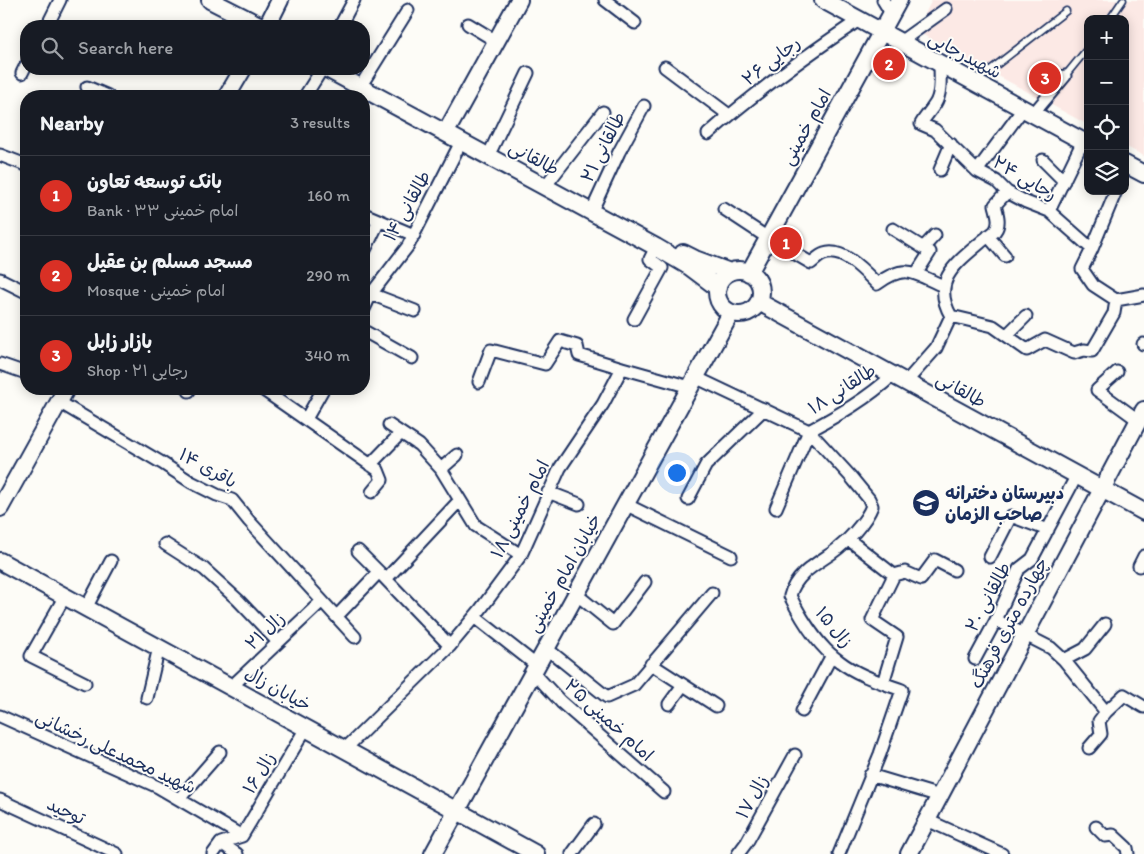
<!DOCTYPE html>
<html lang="en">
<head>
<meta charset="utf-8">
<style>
  :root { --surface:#171b24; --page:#20242c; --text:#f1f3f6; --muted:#9ea1a6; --line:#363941; --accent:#d93025 }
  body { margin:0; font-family:Itim,"Playpen Sans Arabic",sans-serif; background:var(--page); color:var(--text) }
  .controls { position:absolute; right:15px; top:15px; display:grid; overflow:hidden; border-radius:10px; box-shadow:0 2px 12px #0003 }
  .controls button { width:45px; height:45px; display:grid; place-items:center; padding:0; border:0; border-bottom:1px solid var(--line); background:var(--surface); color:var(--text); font:25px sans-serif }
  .you { position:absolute; left:676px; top:472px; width:18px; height:18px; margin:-12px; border:4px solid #fff; border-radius:50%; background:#1a73e8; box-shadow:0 0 0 8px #1a73e833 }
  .badge { display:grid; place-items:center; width:32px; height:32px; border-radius:50%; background:var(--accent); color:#fff; font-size:16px; font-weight:700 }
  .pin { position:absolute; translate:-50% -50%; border:2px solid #fff; box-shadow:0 1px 5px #0006 }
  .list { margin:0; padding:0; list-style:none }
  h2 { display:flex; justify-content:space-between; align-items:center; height:65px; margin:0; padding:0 20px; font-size:21px }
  h2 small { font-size:16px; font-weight:400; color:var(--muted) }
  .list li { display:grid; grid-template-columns:32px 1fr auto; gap:15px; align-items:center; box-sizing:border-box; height:80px; padding:0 20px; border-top:1px solid var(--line) }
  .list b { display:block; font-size:19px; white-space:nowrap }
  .list p { margin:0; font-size:16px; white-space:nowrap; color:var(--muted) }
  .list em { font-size:16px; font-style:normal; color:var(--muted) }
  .icon { flex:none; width:28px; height:28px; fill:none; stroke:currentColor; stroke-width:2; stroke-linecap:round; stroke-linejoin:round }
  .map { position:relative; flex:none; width:1144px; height:854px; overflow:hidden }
  .search { position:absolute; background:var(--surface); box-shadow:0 2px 12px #0003; left:20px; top:20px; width:350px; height:55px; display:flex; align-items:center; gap:12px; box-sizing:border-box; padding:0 18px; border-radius:20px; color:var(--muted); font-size:19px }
  .panel { position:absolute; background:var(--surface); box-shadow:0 2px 12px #0003; left:20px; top:90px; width:350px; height:305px; border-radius:20px }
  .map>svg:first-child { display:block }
</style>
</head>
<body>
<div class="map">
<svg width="1144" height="854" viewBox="0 0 1144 854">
  <rect width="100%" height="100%" fill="#fdfcf7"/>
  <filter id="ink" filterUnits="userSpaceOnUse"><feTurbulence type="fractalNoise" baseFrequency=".02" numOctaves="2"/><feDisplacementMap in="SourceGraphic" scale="10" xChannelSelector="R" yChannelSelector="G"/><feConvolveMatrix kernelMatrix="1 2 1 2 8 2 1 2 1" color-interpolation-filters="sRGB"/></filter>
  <g filter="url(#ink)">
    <!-- built -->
    <path fill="#fce9e5" d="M932,0H1144V156L1125,146V19H1088V125L916,31Z"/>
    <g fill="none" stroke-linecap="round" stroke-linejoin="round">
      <!-- lane casing -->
      <g stroke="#1b2f5e" stroke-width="9">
        <path id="lane" d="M1110,19L1123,0
          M1065,76L1088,48
          M976,81L1066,11"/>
      </g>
      <!-- street casing -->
      <g stroke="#1b2f5e" stroke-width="15">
        <path id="street" d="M605,0L635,23
          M883,0L891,13
          M468,24L496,41
          M47,26L60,0
          M340,26L354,0
          M900,42L946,9
          M940,64C940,77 942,93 935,104C930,112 926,115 921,124L935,130L977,171L996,181L1007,192L1026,202L1049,211L1092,249
          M665,67L729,115
          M22,73L26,65
          M365,79L408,10
          M87,87L108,96
          M305,96L322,69
          M1033,114L1065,76
          M708,134C755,92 807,55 859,20
          M492,148L528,73
          M0,155L26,165
          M1043,160L1064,181
          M940,170L951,144
          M977,171L1023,109
          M550,180L603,112
          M1116,191L1092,249L1082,269L1093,285L1116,300L1144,295
          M1007,192L995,205C997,213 1001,223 995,231C991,235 984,239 980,243C955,264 931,282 951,316L993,326L1027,350L1045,340L1074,353L1084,350L1092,351L1114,313L1116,300
          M595,204L619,152L644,106
          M724,209L768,238L811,263C815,260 820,255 824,254C843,247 865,272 877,284C906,263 913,273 943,286
          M1049,211L1083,141
          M364,214L414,235
          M893,229L930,252L916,274
          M988,236L1005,256
          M923,248L935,235
          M364,252L379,221
          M0,279L26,292
          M371,294L415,311
          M364,309L371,294L408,246L461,142
          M634,319L662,268L650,259L656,247
          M364,331L412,358
          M1007,335L1026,316
          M1143,344H1144
          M0,364L26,373
          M1117,372L1097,390L1138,420
          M695,377L809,431L851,477L869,499L872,506C866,522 846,543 832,553C816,564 795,575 790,596C801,618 819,647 839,661C857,675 880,682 902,690L880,754L839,854
          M479,382L491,350L545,364L560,341L577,346L579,355L622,368
          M906,382L936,348L951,316
          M262,389L378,470L382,480L372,492
          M189,391L190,389
          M59,402L162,463L191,482L217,495L232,500L249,521L355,637
          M306,419L323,389
          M389,425L419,445L441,469L476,526L521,555
          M809,431C840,414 867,399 893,375
          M370,465L401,433
          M441,469L457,455
          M548,492L579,504
          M688,499L706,465L764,409
          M625,504L731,556
          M776,508L809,431
          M848,539L894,575L872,620L897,637L883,683
          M165,544L204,569L238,600L278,642
          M358,551L379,572
          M990,557L1011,516L1048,530
          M1139,566L1144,556
          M894,575L905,572L921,579L935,560L954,570
          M386,579L460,500
          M576,594L613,624L645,582
          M65,596L31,656L85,683
          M86,608L111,561
          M337,616L379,572L450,646
          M475,617L536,665
          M996,620L1051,648L1064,660L1106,712L1124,695L1144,707
          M546,648L607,697L634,685L712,593
          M975,659L996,620L1019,569L1032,559L1077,475
          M1064,660L1085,649L1105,624
          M651,664L716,706
          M533,672L561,702L664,792
          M231,687L322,601
          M147,698L159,647
          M669,704L683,685
          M802,711L832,655
          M0,716L158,787L242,836
          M1089,748L1101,734L1099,721L1106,712
          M345,749L450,646L480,610L521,555L560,468L603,404L622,368L690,387
          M870,775L940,796
          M179,799L220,752
          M0,800L117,854
          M927,820L1002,854
          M1096,827L1105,836L1113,835L1127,848L1128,854
          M242,836L306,728
          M221,843L237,854
          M213,854L221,843L242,836
          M572,854L594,824
          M738,854L747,842L795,755"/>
      </g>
      <!-- secondary casing -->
      <g stroke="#1b2f5e" stroke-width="20">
        <path id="secondary" d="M210,0L261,26
          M823,0L1088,144
          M267,26L280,0
          M327,69L656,247L690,267L718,288
          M227,96L243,69
          M450,125L519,0
          M1125,164L1144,174
          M683,253L695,259L730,272
          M717 292a22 22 0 1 1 44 0a22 22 0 1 1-44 0Z
          M749,273L899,0
          M759,302L1144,512
          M0,508L66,389
          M0,561L536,854
          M433,854L731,313
          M909,854L1144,410"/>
      </g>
      <!-- lane -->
      <use href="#lane" stroke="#fdfcf7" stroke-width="5.5"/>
      <!-- street -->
      <use href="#street" stroke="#fdfcf7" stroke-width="11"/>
      <!-- secondary -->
      <use href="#secondary" stroke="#fdfcf7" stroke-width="16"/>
    </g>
  </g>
  <!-- icons -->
  <defs>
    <g id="school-disc" transform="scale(1.4375)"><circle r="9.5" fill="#1b2f5e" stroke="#fdfcf7"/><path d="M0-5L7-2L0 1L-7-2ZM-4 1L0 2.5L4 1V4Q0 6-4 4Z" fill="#fff"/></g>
  </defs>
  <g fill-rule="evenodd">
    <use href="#school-disc" x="926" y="503"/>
  </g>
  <g text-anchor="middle" stroke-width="4" stroke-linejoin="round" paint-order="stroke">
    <!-- street labels -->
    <g font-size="18" fill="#1b2f5e" stroke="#fdfcf7">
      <text transform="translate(965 55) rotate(28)" y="6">شهیدرجایی</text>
      <text transform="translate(771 61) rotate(-38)" y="6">رجایی ۲۶</text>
      <text transform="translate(806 127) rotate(-61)" y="6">امام خمینی</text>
      <text transform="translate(603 147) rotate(-63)" y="6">طالقانی ۲۱</text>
      <text transform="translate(534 158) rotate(28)" y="6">طالقانی</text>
      <text transform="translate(1025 178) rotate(30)" y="6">رجایی ۲۴</text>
      <text transform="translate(407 206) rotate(-61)" y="6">طالقانی ۱۴</text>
      <text transform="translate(842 389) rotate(-33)" y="6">طالقانی ۱۸</text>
      <text transform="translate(961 390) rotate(29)" y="6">طالقانی</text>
      <text transform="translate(208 468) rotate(29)" y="6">باقری ۱۴</text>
      <text transform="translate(520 509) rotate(-63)" y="6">امام خمینی ۱۸</text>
      <text transform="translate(564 573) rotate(-61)" y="6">خیابان امام خمینی</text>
      <text transform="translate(988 597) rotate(-62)" y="6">طالقانی ۲۰</text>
      <text transform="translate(1009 623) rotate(-62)" y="6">چهارده متری فرهنگ</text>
      <text transform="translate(834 627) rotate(50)" y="6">زال ۱۵</text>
      <text transform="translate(265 631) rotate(-43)" y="6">زال ۲۱</text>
      <text transform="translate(278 689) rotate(29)" y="6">خیابان زال</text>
      <text transform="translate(609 720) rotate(42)" y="6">امام خمینی ۲۵</text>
      <text transform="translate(116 752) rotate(25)" y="6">شهید محمدعلی رخشانی</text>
      <text transform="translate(259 773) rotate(-59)" y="6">زال ۱۶</text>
      <text transform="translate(752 797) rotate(-61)" y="6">زال ۱۷</text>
      <text transform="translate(66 811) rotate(25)" y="6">توحید</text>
    </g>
    <!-- poi labels -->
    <g font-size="18" font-weight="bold" fill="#1b2f5e" stroke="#fdfcf7" text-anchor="start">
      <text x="945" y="499">دبیرستان دخترانه<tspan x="945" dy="21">صاحب الزمان</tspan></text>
    </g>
  </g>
</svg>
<div class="controls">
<button>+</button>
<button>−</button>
<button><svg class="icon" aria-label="locate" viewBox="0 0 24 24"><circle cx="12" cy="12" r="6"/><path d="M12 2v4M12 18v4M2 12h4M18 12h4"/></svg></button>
<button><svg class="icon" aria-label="layers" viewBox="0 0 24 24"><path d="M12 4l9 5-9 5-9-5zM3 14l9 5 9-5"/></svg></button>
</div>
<div class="you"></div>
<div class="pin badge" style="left:786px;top:243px">1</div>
<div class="pin badge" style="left:889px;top:64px">2</div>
<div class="pin badge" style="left:1045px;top:78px">3</div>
<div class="search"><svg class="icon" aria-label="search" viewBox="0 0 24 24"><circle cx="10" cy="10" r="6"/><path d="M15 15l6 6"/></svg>Search here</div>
<section class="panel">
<h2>Nearby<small>3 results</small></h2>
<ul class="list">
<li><span class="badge">1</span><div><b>بانک توسعه تعاون</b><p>Bank · امام خمینی ۳۳</p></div><em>160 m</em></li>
<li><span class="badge">2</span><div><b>مسجد مسلم بن عقیل</b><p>Mosque · امام خمینی</p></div><em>290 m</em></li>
<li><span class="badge">3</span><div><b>بازار زابل</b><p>Shop · رجایی ۲۱</p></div><em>340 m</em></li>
</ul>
</section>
</div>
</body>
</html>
